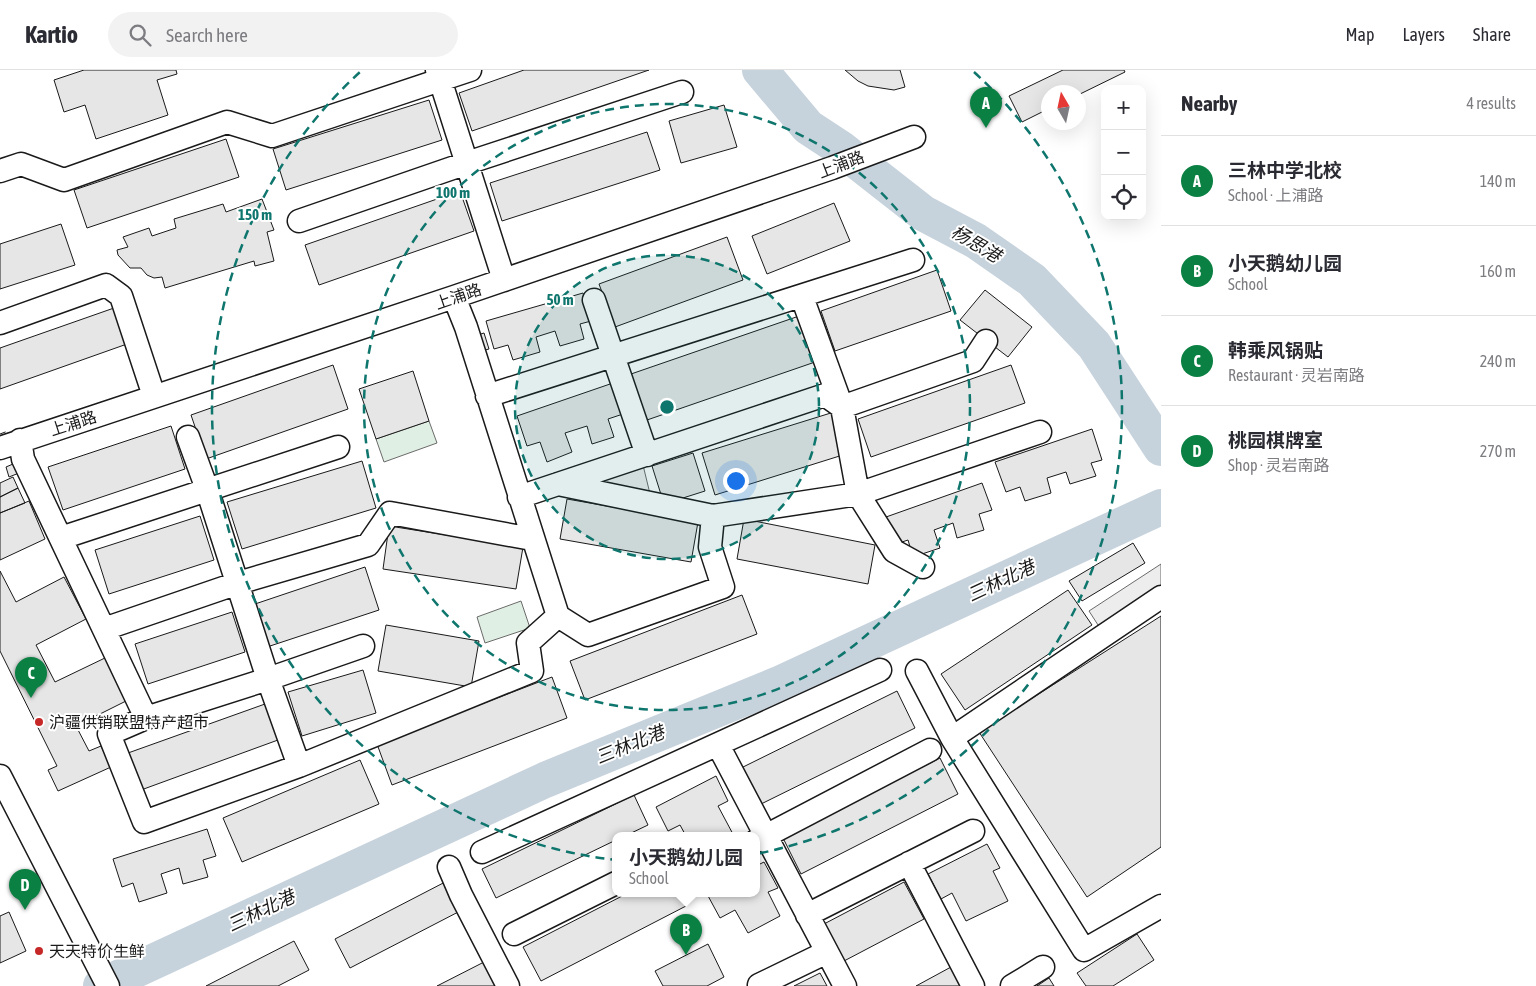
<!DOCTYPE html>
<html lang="en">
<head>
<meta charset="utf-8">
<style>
  :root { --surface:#fff; --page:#f2f2f3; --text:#2b2b33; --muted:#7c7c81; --line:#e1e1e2; --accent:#0b8043 }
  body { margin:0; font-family:"Asap Condensed","Noto Sans SC",sans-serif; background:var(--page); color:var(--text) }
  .controls { position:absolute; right:15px; top:15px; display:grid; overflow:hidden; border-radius:10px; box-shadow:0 5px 20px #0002 }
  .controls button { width:45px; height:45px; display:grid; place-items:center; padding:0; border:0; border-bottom:1px solid var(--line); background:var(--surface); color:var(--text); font:25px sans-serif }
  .compass { position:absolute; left:1041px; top:15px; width:45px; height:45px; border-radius:50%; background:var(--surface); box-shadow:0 5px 20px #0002; rotate:351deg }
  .you { position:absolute; left:735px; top:410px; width:18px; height:18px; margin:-12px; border:4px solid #fff; border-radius:50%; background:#1a73e8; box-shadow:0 0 0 8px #1a73e833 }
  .badge { display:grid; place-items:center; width:32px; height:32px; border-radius:50%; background:var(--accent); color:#fff; font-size:16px; font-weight:700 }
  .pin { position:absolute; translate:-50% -41px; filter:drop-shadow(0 1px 2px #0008) }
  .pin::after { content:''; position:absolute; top:26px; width:18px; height:15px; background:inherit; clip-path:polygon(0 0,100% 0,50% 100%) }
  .popup { position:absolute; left:612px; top:762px; width:148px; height:65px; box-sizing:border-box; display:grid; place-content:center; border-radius:10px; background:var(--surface); filter:drop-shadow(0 1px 4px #0005); font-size:16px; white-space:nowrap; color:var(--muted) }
  .popup b { font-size:19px; color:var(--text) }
  .popup::after { content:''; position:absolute; left:50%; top:100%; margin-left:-10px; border:10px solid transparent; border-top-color:var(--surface) }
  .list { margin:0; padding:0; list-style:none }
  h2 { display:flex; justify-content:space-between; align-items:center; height:65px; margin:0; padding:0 20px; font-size:21px }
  h2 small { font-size:16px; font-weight:400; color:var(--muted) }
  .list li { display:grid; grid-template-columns:32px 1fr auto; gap:15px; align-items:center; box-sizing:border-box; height:90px; padding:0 20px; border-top:1px solid var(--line) }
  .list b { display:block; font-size:19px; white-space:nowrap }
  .list p { margin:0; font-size:16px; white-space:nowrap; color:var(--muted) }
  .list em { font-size:16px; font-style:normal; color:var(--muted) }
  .icon { flex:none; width:28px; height:28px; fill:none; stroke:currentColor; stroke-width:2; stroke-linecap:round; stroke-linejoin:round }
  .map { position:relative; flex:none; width:1161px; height:916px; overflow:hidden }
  header { display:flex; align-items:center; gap:30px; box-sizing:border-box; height:70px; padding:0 25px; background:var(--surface); border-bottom:1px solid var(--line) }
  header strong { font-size:24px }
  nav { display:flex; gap:28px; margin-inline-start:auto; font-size:18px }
  .search { width:350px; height:45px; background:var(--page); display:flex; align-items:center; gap:12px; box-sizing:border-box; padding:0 18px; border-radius:28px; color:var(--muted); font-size:19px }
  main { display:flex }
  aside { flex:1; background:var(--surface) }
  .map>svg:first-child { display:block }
</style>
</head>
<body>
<header>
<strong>Kartio</strong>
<div class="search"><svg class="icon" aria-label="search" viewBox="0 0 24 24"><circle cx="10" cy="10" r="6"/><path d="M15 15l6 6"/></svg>Search here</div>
<nav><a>Map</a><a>Layers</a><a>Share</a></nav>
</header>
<main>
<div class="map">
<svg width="1161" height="916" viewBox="0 0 1161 916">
  <rect width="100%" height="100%" fill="#fff"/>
  <!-- green -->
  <path fill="#e0efe3" stroke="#6a6a6a" d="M429,351L437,373L384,392L376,369Z
    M521,531L530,558L485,573L477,547Z"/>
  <!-- parking -->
  <path fill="#ededed" stroke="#6a6a6a" d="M643,395L651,428L598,418L597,408Z
    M1161,494V538L1109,572L1089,541Z"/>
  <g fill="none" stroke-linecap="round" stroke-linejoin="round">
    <!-- river -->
    <path stroke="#c6d2dc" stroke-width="36" d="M760,0L808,57L840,78L923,143L976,171L1032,210L1094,275L1161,378
      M101,916L545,710L779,614L1161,437"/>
  </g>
  <!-- building -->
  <path fill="#e6e6e6" stroke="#1a1a1a" d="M84,0H176L177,4L157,10L168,45L96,69L85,35L64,42L54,10Z
    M524,0H649L472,61L459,23Z
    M845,0H900L905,17L894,20L868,16L858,11Z
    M1063,0H1124L1125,2L1078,25V22H1048V39L1022,52L1009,26Z
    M429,30L442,70L286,120L273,79Z
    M724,35L737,77L681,93L669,51Z
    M647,62L660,100L502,151L490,113Z
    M226,69L239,107L87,158L74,120Z
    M460,121L474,161L319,215L305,175Z
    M262,129L274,160L267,162L274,191L255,196L254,191L165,218L162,207L154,208L147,205L141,198H130L118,185L117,180L128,177L123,167L149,158L152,166L176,158L174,149L223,134L226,142Z
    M834,133L850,171L767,204L752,166Z
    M61,154L75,195L0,219V174Z
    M727,167L743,210L615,257L599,214Z
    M937,200L951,241L835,281L821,241Z
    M985,220L1032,257L1008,287L960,250Z
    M583,223L591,251L580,254L584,269L560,276L555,261L536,267L540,282L513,290L508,275L494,279L486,251Z
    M114,238L127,274L0,319V278Z
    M802,245L818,291L647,350L631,304Z
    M484,263L489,279L477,282L474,266Z
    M333,295L348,339L206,389L191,345Z
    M1011,295L1025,333L871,387L858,349Z
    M413,301L429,351L376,369L359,319Z
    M613,313L623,344L608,349L614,367L592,374L587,356L565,363L572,382L547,392L540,372L527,376L517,346Z
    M834,342L846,384L715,425L702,383Z
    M171,356L185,399L63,440L48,397Z
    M1092,359L1102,390L1091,393L1096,406L1070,414L1066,402L1047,408L1051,423L1025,431L1020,417L1006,422L995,392Z
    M693,383L705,421L664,434L652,396Z
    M20,391L24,401L9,407L6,397Z
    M362,391L376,438L242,479L227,432Z
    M13,407L18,418L0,427V413Z
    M982,413L992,440L979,444L984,460L957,468L953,453L934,460L940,478L913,487L908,470L896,474L886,447Z
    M18,418L25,433L0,443V427Z
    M567,429L698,452L691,492L560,469Z
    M29,431L45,469L0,490V443Z
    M200,446L214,490L109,524L95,480Z
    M744,449L875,475L868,514L737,489Z
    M389,456L523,477L516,519L383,499Z
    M1133,473L1145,493L1082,531L1069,511Z
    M365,497L379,540L267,577L252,535Z
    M0,501L16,532L64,507L86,549L36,575L55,612L107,587L128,630L76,656L89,681L101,676L111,697L58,721L48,700L57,696L0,581Z
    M1068,520L1092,555L965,640L941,604Z
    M742,525L757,564L585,630L570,591Z
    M232,542L245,582L148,614L135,574Z
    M1161,546V777L1087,827L979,662Z
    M386,555L479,571L471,617L378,601Z
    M363,600L376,643L302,666L288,622Z
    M552,607L567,648L392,715L377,674Z
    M897,621L915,658L755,737L737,700Z
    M265,634L278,670L141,720L128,683Z
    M940,688L958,724L801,804L783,768Z
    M360,690L379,734L242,792L223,748Z
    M716,706L728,731L718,736L734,766H686L680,755L668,761L656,737Z
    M634,725L648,755L625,766H616V770L496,828L482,799Z
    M207,759L216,786L203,790L208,807L183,814L179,798L161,804L167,823L139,832L133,813L122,817L113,789Z
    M987,774L1000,798L993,801L1008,831L966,851L952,823L941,829L928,804Z
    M764,792L778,818L768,822L780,846L748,863L735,840L720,848L707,824H756V796Z
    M449,810L464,839L350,898L335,869Z
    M904,812L924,849L844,891L824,854Z
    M626,824H679L686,836L541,911L523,877Z
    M9,842L26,881L0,893V846Z
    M1137,864L1154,890L1113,916H1086L1077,903Z
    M294,871L309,900L278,916H206Z
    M708,874L724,907L707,916H663L655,901Z
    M486,891L499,916H437Z
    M951,897L960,916H916Z
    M820,903L827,916H794Z
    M1049,908L1054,916H1037Z"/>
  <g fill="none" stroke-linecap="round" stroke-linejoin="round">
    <!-- minor casing -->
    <g stroke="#1a1a1a" stroke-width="25">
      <path id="minor" d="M437,0L504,210
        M0,101L21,94L64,110L227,52L272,66L470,0
        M299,151L467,93L682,22
        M802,227L842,337L858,424L894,481L923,497
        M594,230L647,385
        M0,253L106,215L121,226L154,326
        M487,326L913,190
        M188,367L207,419L268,609L299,696
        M20,370L23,389L146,648L109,664L144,752L299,696L532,601L528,573L558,546L466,257L454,227
        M0,378L454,227L832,98L914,67
        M558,414L713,446
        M519,427L825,325L842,337L973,291L986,271
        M61,468L338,377
        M1161,527L952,668L1084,880L1161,836
        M558,546L588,565L723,517L710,477L713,446L858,424L1040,362
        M104,559L238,513L368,475L390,443L532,469
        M917,601L952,668
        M146,648L268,609L363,576
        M718,675L845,916
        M0,706L108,916
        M756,771L930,680
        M482,782L880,600
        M909,793L973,916
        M449,797L461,825L508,916
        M807,845L973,761
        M514,864L616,813
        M759,915L827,882
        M1012,916L1043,897"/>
    </g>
    <!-- minor -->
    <use href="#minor" stroke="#fff" stroke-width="22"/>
    <!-- fence -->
    <path stroke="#1a1a1a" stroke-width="1" stroke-dasharray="6 2.5" stroke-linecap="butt" d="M0,364L8,361"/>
  </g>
  <!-- distance rings -->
  <circle cx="667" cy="337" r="152" fill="#0f766e" fill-opacity=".12"/>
  <g fill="none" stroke="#0f766e" stroke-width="2.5" stroke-dasharray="9 6">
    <circle cx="667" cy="337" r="152"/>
    <circle cx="667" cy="337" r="303"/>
    <path d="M974 2A455 455 0 1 1 360 2"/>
  </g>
  <!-- markers -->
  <g fill="#c62828" stroke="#fff" stroke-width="2">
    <circle cx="39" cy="652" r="5"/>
    <circle cx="39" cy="881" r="5"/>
  </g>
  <g text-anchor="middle" stroke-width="4" stroke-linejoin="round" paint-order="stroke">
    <!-- street labels -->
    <g font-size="16" fill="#1a1a1a" stroke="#fff">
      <text transform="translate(841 94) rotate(-21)" y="6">上浦路</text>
      <text transform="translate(458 226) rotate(-19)" y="6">上浦路</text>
      <text transform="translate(73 353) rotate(-18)" y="6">上浦路</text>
    </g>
    <!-- poi labels -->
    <g font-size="16" fill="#1a1a1a" stroke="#fff" text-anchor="start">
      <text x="49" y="658">沪疆供销联盟特产超市</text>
      <text x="49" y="887">天天特价生鲜</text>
    </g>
    <!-- water labels -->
    <g font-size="18" font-style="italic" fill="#1a1a1a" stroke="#fff">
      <text transform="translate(976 174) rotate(31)" y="6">杨思港</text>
      <text transform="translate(1001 511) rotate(-25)" y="6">三林北港</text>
      <text transform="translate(630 675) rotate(-22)" y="6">三林北港</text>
      <text transform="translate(261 841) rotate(-25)" y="6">三林北港</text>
    </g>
  </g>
  <circle cx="667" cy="337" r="8" fill="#0f766e" stroke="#fff" stroke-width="2.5"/>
  <g font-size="15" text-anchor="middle" font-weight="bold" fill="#0f766e" stroke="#fff" stroke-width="4" stroke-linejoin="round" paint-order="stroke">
    <text x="453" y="128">100 m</text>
    <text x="255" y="150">150 m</text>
    <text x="560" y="235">50 m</text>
  </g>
</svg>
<div class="controls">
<button>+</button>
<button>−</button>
<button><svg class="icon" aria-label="locate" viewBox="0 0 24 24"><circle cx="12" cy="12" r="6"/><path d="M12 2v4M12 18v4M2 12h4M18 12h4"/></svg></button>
</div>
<svg class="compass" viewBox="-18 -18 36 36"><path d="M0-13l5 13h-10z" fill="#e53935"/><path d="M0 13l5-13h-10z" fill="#7c7c81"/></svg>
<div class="you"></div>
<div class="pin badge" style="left:986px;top:58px">A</div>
<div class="pin badge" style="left:686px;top:885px">B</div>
<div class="popup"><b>小天鹅幼儿园</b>School</div>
<div class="pin badge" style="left:31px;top:628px">C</div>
<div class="pin badge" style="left:25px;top:840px">D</div>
</div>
<aside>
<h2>Nearby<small>4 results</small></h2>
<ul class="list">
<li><span class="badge">A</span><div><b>三林中学北校</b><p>School · 上浦路</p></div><em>140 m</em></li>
<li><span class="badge">B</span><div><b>小天鹅幼儿园</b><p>School</p></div><em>160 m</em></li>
<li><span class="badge">C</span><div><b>韩乘风锅贴</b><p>Restaurant · 灵岩南路</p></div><em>240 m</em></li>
<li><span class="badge">D</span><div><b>桃园棋牌室</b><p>Shop · 灵岩南路</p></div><em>270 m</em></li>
</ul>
</aside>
</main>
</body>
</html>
